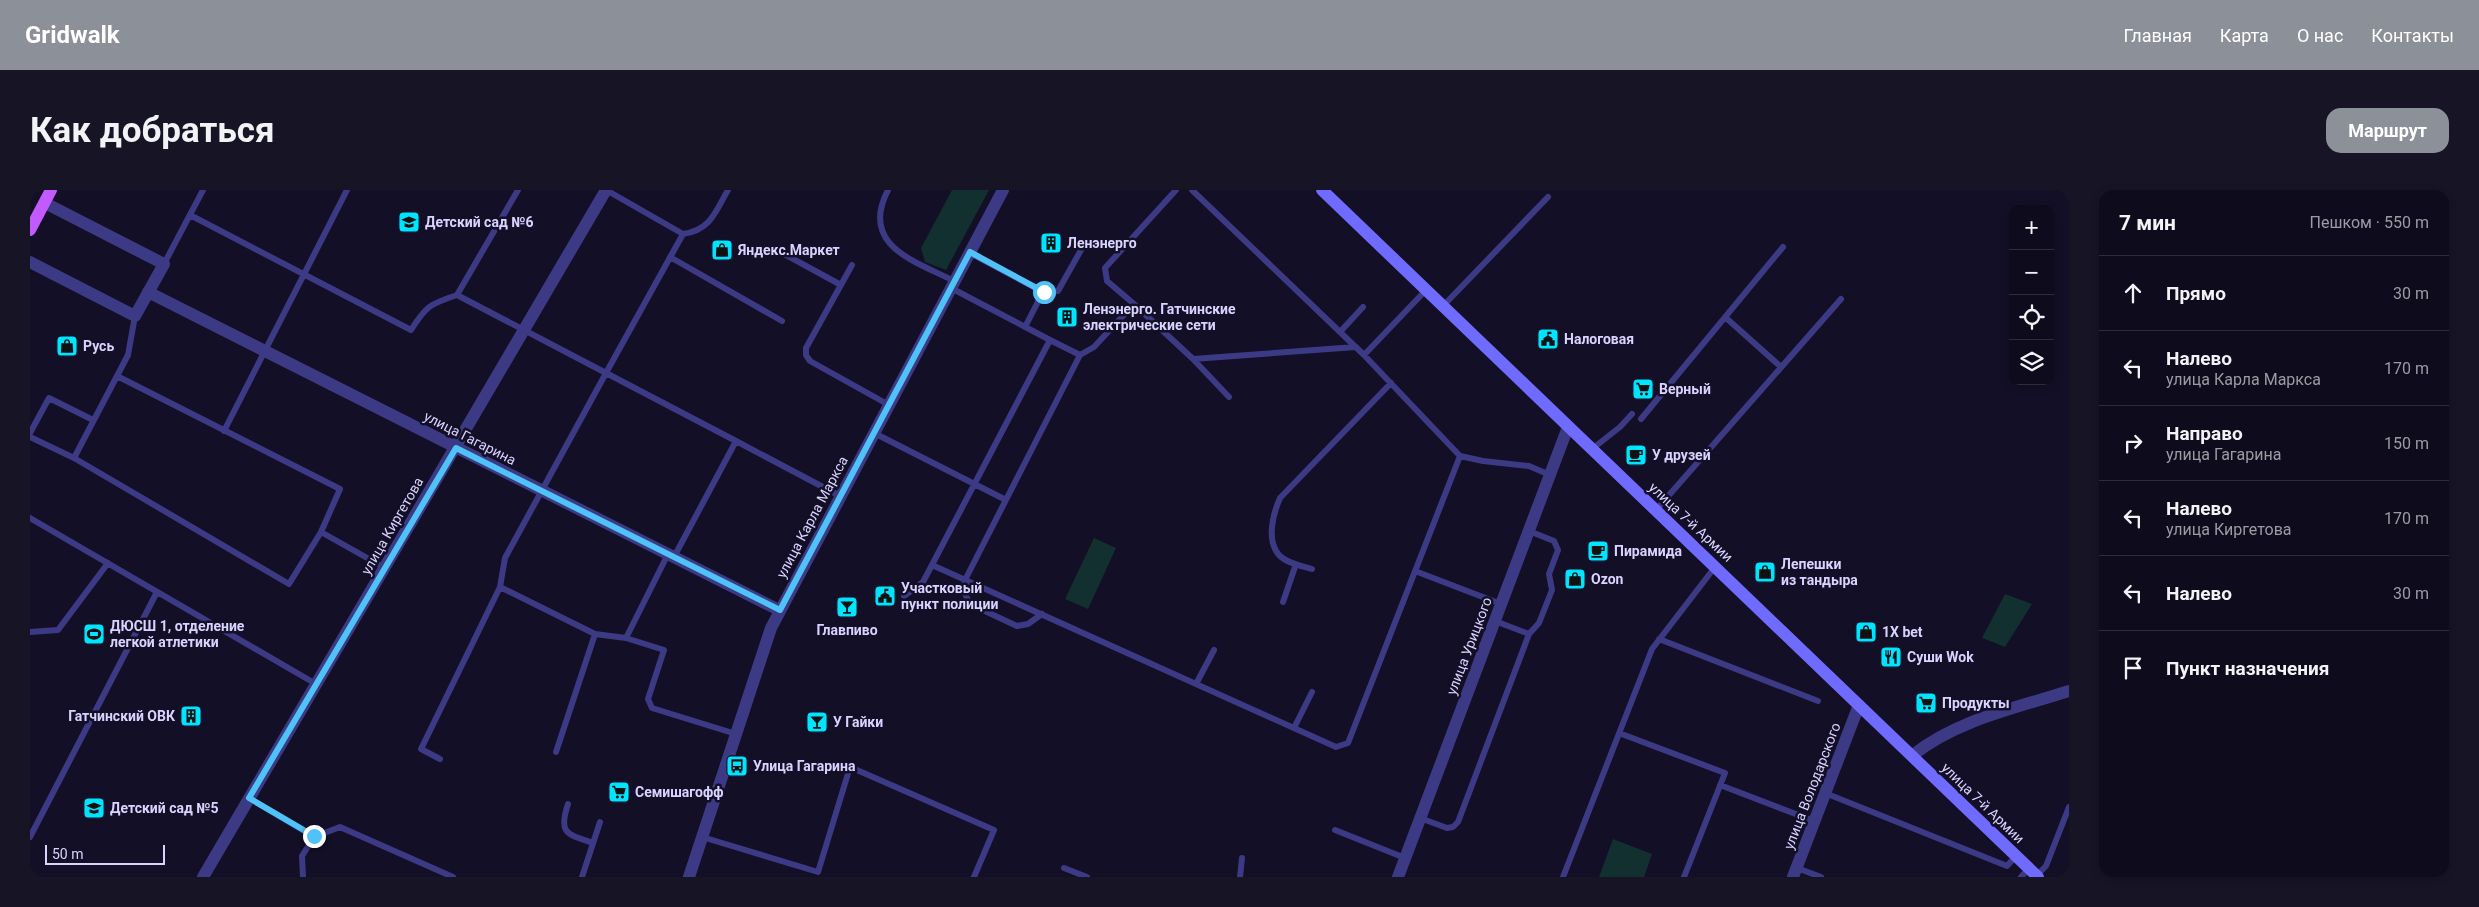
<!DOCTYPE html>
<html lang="ru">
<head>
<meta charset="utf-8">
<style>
  :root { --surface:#0e0b1c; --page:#171425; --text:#f1f3f6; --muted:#9b9ba3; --line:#2e2b3b; --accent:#8c9099 }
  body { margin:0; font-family:Roboto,sans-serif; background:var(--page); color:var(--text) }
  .controls { position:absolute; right:15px; top:15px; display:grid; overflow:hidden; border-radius:10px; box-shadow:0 2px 8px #0003 }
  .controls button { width:45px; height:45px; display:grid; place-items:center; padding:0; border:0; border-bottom:1px solid var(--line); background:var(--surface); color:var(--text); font:25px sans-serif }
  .scale { position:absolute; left:15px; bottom:12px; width:120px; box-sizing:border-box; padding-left:5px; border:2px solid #d9d4ff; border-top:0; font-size:14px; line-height:18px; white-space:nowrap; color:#d9d4ff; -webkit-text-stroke:4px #130f26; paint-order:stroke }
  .stop { position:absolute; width:15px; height:15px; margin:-11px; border:4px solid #4fc3f7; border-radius:50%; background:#fff }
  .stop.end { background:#4fc3f7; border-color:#fff; box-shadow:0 1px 5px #0008 }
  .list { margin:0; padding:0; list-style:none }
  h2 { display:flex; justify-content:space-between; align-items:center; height:65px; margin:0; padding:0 20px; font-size:21px }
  h2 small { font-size:16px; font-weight:400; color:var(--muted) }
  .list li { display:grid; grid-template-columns:32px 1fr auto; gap:15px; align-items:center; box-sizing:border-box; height:75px; padding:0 20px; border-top:1px solid var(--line) }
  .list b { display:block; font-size:19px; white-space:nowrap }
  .list p { margin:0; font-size:16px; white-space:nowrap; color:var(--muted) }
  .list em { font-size:16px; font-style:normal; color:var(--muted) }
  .icon { flex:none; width:28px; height:28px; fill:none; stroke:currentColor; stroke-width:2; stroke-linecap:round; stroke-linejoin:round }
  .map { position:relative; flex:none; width:2039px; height:687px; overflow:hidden; border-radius:15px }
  header { display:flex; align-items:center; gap:30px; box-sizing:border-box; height:70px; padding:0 25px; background:var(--accent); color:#fff }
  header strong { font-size:24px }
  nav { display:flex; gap:28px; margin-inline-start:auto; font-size:18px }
  .intro { display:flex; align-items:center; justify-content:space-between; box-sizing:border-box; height:120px; padding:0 30px }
  h1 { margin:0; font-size:35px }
  .button { padding:12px 22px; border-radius:15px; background:var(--accent); color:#fff; font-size:18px; font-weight:700 }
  main { display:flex; gap:30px; padding:0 30px }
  aside { flex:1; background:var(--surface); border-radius:15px; box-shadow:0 2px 8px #0003 }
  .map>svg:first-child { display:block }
</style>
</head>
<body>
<header>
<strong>Gridwalk</strong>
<nav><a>Главная</a><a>Карта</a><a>О нас</a><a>Контакты</a></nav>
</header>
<div class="intro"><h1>Как добраться</h1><a class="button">Маршрут</a></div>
<main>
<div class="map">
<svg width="2039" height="687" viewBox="0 0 2039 687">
  <rect width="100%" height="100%" fill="#130f26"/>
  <!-- green -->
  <path fill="#12302f" d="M922,0H959L916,80L895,72L891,58Z
    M1064,348L1086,358L1058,419L1035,409Z
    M1975,404L2002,414L1975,457L1952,448Z
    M1583,649L1622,664L1614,687H1569Z"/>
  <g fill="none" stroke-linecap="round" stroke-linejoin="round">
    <!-- lane -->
    <path stroke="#3d3a85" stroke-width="6" d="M576,0L653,44L576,183L706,251L644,367
      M858,0C829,56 885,71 924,91
      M160,25L381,140C396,116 400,114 427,105L576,183L475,368L470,397L391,559L410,569
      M653,44C681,40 685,22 698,0
      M745,59L811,95
      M940,63L1013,102L995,137
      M640,67L752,131
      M134,74L173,0
      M822,75L776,158V165L780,171L859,215
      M1013,102L1028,101L1056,51
      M427,105L488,0
      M1104,114L1077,91L1075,78L1146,0
      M1413,116L1518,7
      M1695,127L1751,177
      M1310,142L1333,117
      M1050,165L1064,157L1104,114L1163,169L1199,207
      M1334,165L1396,100
      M1163,169L1326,157
      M1611,229L1753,57
      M194,241L317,0
      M0,243L19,208L63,230
      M844,243L976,310
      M0,247L44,268L259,394L291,342L310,299L87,186
      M706,251L810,306
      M1562,259L1590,237L1602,224
      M1430,266L1453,271L1499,276L1520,285
      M44,268L98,165L105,126
      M1626,320L1811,109
      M0,328L286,494
      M291,342L355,378
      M902,375L1306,557L1318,553L1430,266L1334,165L1162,0
      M1282,379C1272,376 1256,373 1249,365C1236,350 1243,324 1250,308L1361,193
      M1385,381L1471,414
      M470,397L565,444L596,448L634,460L618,509L622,518L706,544
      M874,406L893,392L1020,150L921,98
      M1253,412L1266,374
      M1012,424L998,434L987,436L940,414L933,400L935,390L1050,165L1020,150
      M1465,431L1499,444
      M0,442L28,440L78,373
      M596,448L638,364
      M1629,449L1788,511
      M1166,494L1184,460
      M1264,538L1282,502
      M1589,543L1695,583L1654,687
      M526,562L565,444
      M1690,595L1784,631
      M1795,603L1977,676L1986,666
      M219,608L284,647L310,637L423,687
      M538,614C528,644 537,644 563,653
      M1390,628L1417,638L1423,637L1428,632L1499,444L1509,433L1522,400L1519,384L1528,360L1524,351L1499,341
      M1305,640L1375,668
      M0,647L127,402
      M672,647L788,682L820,577L964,640L944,687
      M1034,678L1057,687
      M1767,678L1791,687
      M2007,685L2016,676L2039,617
      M273,687L272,666L284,647
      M552,687L570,632
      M1210,687L1212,668
      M1533,687L1622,459L1685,377
      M1991,687L1999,678"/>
    <!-- street -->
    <path stroke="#3d3a85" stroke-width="12" d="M0,72L105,126L134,74L15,13
      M118,102L749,420
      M1883,565C1927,530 1986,518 2039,501
      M173,687L576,0
      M659,687L741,438L973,0
      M1368,687L1538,237
      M1763,687L1829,515"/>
    <!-- secondary -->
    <path stroke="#6f6bff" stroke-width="12" d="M1292,0L2008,687"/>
    <!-- primary -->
    <path stroke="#c25bff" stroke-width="12" d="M0,40L21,0"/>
  </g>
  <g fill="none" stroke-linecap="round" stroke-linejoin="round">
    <!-- route -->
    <path stroke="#4fc3f7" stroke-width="6" d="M284,646L219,608L426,258L750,420L940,62L1014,102"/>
  </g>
  <!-- icons -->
  <defs>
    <g id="school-square" transform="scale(1.125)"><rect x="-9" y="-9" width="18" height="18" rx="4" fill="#00e5ff" stroke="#130f26"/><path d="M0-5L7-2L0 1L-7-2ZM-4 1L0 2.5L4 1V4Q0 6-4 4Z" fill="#111"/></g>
    <g id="building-square" transform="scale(1.125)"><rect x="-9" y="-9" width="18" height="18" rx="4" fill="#00e5ff" stroke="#130f26"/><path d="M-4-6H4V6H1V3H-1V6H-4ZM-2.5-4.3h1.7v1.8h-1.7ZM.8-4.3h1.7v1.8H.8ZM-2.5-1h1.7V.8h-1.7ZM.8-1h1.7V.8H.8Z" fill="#111"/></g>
    <g id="shop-square" transform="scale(1.125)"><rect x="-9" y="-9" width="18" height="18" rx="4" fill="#00e5ff" stroke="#130f26"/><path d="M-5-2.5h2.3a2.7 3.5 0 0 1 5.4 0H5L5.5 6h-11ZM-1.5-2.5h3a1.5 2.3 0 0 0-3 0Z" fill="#111"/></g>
    <g id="civic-square" transform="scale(1.125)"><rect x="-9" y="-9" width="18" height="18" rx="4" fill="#00e5ff" stroke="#130f26"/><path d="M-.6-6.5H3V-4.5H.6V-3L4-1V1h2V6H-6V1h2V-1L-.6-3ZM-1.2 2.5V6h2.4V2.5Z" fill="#111"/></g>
    <g id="supermarket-square" transform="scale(1.125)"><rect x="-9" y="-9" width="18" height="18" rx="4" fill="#00e5ff" stroke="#130f26"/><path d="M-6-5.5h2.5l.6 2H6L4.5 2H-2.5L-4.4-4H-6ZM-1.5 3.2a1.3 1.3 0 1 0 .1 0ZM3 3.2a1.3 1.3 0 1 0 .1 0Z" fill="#111"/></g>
    <g id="cafe-square" transform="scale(1.125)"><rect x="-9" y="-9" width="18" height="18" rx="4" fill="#00e5ff" stroke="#130f26"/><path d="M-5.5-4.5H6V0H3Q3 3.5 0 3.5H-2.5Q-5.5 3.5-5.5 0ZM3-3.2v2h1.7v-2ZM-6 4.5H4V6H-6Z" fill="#111"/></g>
    <g id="bar-square" transform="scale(1.125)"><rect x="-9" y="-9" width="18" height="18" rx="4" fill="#00e5ff" stroke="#130f26"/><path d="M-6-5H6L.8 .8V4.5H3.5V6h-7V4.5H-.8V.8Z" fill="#111"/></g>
    <g id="stadium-square" transform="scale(1.125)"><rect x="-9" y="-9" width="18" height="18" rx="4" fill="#00e5ff" stroke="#130f26"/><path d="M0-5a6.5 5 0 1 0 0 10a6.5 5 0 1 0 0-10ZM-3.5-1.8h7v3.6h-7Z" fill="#111"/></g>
    <g id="restaurant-square" transform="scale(1.125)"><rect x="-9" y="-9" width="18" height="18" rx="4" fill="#00e5ff" stroke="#130f26"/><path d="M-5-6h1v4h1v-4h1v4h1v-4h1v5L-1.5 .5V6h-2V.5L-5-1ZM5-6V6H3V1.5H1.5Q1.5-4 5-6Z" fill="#111"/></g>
    <g id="bus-square" transform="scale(1.125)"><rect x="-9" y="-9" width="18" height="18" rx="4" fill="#00e5ff" stroke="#130f26"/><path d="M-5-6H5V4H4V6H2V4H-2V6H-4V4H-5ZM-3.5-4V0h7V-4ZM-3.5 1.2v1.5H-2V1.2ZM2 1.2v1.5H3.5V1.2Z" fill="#111"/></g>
  </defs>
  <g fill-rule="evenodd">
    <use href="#school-square" x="379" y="32"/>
    <use href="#building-square" x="1021" y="53"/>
    <use href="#shop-square" x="692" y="60"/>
    <use href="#building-square" x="1037" y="127"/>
    <use href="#civic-square" x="1518" y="149"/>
    <use href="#shop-square" x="37" y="156"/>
    <use href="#supermarket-square" x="1613" y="199"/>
    <use href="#cafe-square" x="1606" y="265"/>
    <use href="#cafe-square" x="1568" y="361"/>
    <use href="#shop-square" x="1735" y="382"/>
    <use href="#shop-square" x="1545" y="389"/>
    <use href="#civic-square" x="855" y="406"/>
    <use href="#bar-square" x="817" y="417"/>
    <use href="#shop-square" x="1836" y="442"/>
    <use href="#stadium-square" x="64" y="444"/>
    <use href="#restaurant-square" x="1861" y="467"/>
    <use href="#supermarket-square" x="1896" y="513"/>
    <use href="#building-square" x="161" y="526"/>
    <use href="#bar-square" x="787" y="532"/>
    <use href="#bus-square" x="707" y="576"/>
    <use href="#supermarket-square" x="589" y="602"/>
    <use href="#school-square" x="64" y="618"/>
  </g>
  <g text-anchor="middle" stroke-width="5" stroke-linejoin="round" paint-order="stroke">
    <!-- poi labels -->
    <g font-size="14" font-weight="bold" fill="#d9d4ff" stroke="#130f26" text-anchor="start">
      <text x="395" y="37">Детский сад №6</text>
      <text x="1037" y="58">Ленэнерго</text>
      <text x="708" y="65">Яндекс.Маркет</text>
      <text x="1053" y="124">Ленэнерго. Гатчинские<tspan x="1053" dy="16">электрические сети</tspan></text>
      <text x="1534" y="154">Налоговая</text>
      <text x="53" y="161">Русь</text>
      <text x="1629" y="204">Верный</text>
      <text x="1622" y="270">У друзей</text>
      <text x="1584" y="366">Пирамида</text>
      <text x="1751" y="379">Лепешки<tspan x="1751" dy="16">из тандыра</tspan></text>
      <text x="1561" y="394">Ozon</text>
      <text x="871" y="403">Участковый<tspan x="871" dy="16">пункт полиции</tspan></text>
      <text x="80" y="441">ДЮСШ 1, отделение<tspan x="80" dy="16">легкой атлетики</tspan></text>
      <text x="817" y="445" text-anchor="middle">Главпиво</text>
      <text x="1852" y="447">1X bet</text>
      <text x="1877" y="472">Суши Wok</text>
      <text x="1912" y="518">Продукты</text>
      <text x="145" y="531" text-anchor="end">Гатчинский ОВК</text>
      <text x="803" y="537">У Гайки</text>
      <text x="723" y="581">Улица Гагарина</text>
      <text x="605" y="607">Семишагофф</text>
      <text x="80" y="623">Дeтский сад №5</text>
    </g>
    <!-- street labels -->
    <g font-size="14" fill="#d9d4ff" stroke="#130f26">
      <text transform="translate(440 248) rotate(27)" y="5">улица Гагарина</text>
      <text transform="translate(782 327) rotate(-62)" y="5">улица Карла Маркса</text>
      <text transform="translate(1661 332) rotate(43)" y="5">улица 7-й Армии</text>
      <text transform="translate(362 336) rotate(-60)" y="5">улица Киргетова</text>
      <text transform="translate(1439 456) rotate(-69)" y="5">улица Урицкого</text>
      <text transform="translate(1782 596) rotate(-69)" y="5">улица Володарского</text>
      <text transform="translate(1953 613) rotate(44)" y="5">улица 7-й Армии</text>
    </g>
  </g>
</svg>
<div class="controls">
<button>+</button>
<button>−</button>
<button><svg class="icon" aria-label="locate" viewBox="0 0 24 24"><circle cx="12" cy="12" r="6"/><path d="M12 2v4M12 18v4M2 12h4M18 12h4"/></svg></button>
<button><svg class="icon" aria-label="layers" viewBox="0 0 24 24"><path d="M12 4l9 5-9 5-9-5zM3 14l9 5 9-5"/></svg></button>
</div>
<div class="scale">50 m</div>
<div class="stop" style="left:1014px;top:102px"></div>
<div class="stop end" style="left:284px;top:646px"></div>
</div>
<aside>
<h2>7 мин<small>Пешком · 550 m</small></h2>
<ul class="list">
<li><svg class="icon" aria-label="ahead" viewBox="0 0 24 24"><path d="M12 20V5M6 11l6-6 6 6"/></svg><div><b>Прямо</b></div><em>30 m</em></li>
<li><svg class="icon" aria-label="left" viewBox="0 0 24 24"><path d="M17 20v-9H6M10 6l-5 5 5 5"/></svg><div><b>Налево</b><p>улица Карла Маркса</p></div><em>170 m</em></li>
<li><svg class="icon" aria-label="right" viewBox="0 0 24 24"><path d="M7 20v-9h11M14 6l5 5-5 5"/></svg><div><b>Направо</b><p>улица Гагарина</p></div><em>150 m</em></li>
<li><svg class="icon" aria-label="left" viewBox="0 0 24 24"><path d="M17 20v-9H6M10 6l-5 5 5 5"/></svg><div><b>Налево</b><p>улица Киргетова</p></div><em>170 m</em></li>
<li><svg class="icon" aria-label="left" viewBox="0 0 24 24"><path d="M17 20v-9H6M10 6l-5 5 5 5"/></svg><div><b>Налево</b></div><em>30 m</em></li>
<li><svg class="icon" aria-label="arrive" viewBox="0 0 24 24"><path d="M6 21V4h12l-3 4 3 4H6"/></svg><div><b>Пункт назначения</b></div></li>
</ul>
</aside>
</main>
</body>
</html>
